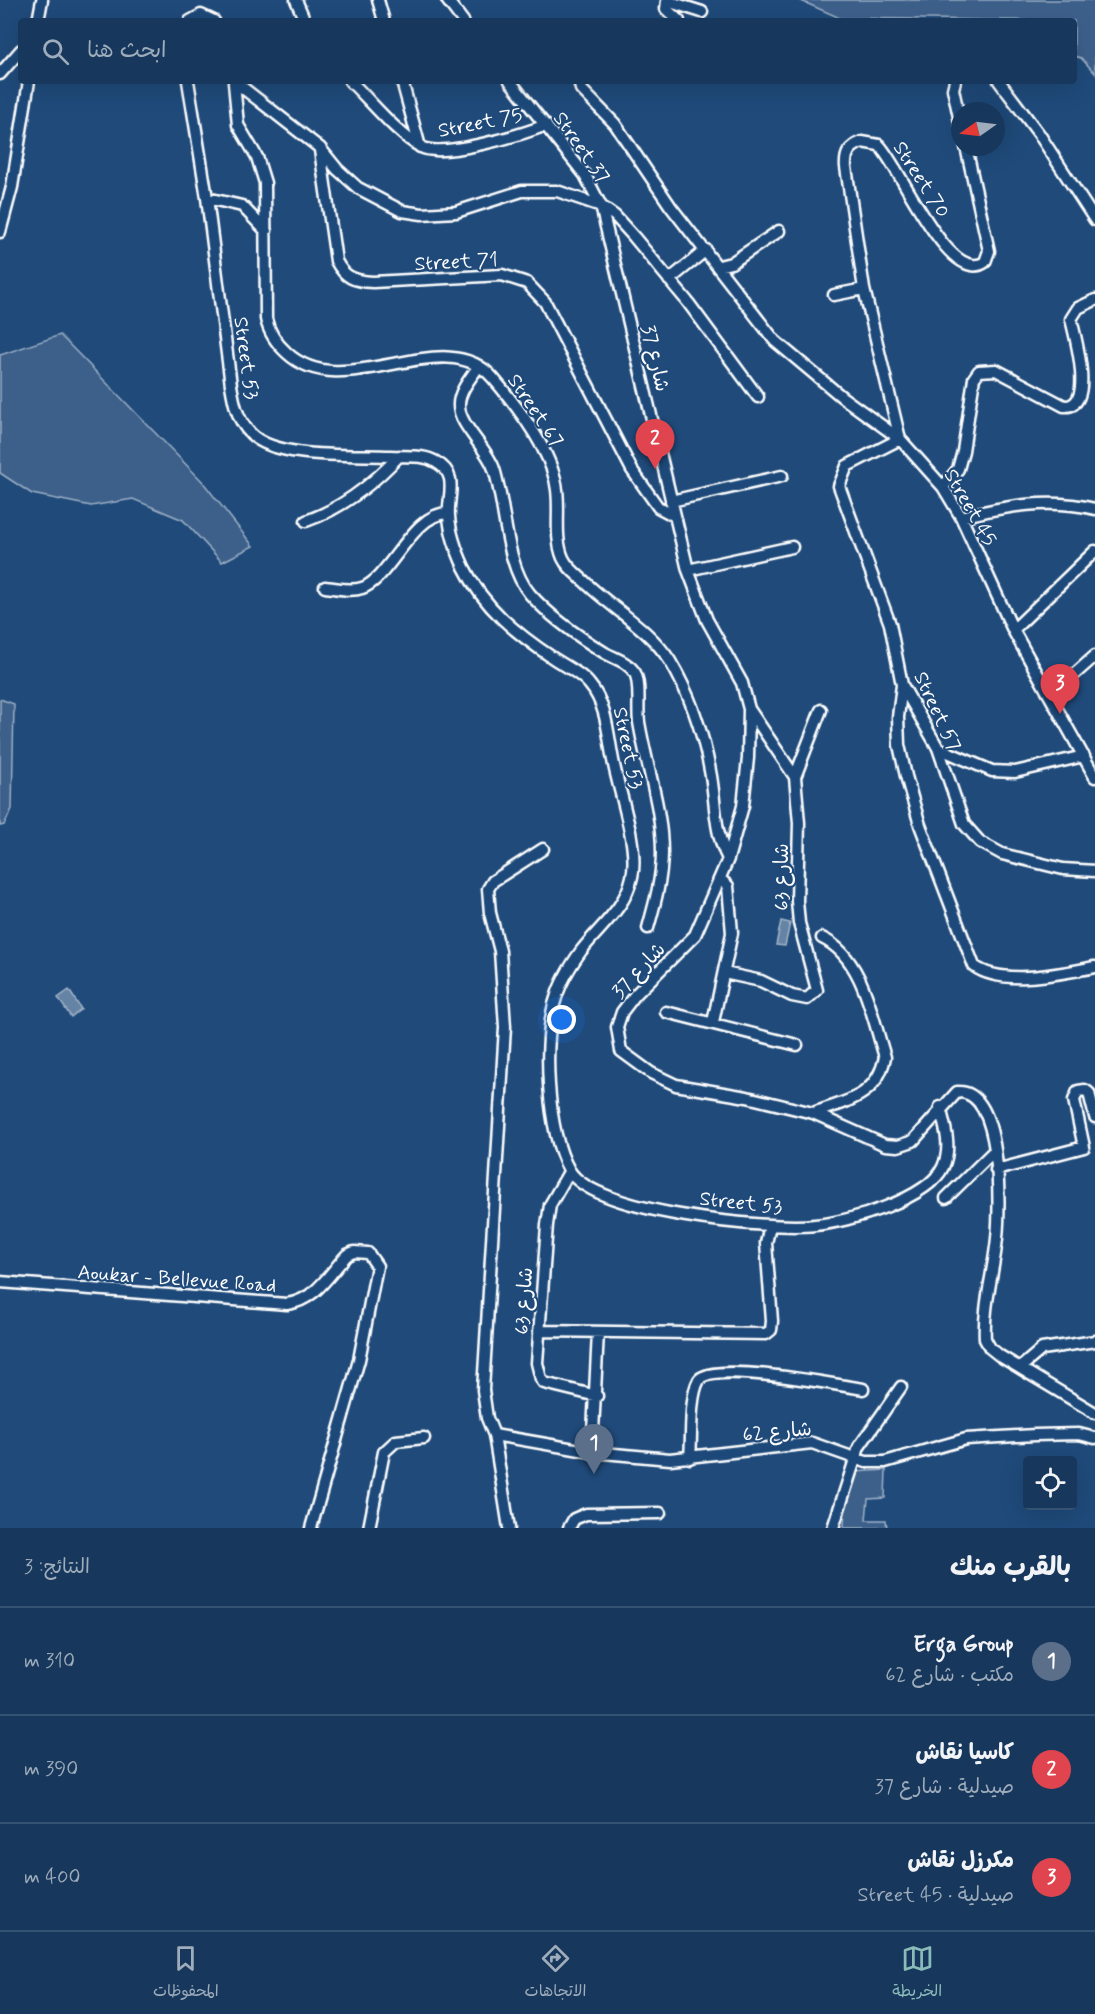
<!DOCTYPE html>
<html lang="ar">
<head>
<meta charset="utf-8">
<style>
  :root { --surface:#17385c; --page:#244365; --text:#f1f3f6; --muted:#9eacbb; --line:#365272; --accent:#8bbbb9 }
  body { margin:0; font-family:Mynerve,"Playpen Sans Arabic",sans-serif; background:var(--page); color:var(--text); direction:rtl }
  .controls { position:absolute; right:18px; bottom:18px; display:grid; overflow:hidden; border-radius:6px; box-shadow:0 6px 24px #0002 }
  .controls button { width:54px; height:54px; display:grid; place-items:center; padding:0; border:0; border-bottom:2px solid var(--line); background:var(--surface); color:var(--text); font:30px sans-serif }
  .compass { position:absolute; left:951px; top:102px; width:54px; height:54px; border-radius:50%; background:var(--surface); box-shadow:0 6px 24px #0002; rotate:256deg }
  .you { position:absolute; left:562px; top:1020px; width:21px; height:21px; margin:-15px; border:4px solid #fff; border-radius:50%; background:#1a73e8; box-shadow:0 0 0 9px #1a73e833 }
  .badge { display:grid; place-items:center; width:39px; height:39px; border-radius:50%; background:var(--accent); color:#fff; font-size:20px; font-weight:700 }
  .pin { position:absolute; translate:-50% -50px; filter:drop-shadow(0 2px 3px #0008) }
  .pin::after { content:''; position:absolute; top:32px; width:21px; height:18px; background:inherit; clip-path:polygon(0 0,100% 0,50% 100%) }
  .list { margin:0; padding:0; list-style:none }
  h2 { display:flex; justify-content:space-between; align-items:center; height:78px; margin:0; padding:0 24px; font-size:26px }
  h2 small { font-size:20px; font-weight:400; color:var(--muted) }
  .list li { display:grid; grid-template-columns:39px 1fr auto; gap:18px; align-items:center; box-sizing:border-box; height:108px; padding:0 24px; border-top:2px solid var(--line) }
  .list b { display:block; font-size:22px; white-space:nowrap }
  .list p { margin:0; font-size:20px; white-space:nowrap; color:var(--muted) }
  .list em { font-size:20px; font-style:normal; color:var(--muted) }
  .icon { flex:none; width:33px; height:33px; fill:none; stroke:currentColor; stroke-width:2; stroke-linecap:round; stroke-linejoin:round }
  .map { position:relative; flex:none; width:1095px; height:1528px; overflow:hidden; direction:ltr }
  .search { position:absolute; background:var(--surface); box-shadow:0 6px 24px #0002; left:18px; right:18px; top:18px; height:66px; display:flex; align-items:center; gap:15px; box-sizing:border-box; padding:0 21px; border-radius:6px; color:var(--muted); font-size:22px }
  .sheet { height:402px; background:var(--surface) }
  nav { display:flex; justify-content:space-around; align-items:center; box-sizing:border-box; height:84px; border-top:2px solid var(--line); background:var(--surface); font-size:16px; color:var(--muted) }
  nav a { display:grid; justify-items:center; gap:3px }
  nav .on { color:var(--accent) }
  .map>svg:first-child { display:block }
</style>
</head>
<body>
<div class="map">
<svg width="1095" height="1528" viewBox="0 0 1095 1528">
  <rect width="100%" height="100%" fill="#1f4a7a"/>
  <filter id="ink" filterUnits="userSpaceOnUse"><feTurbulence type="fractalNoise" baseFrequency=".0167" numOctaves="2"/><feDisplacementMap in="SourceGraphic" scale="12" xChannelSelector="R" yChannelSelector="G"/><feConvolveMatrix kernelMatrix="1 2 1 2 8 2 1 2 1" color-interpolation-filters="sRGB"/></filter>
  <g filter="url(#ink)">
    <!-- green -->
    <path fill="#3c618b" stroke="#9eb0c5" stroke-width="1.5" d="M799,0H1095V73L1081,58L1074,56V21L840,18Z
      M60,335L202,481L253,546L222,562L183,520L133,499L91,506L32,494L0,473V355Z
      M0,699L14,704L12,809L4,825L0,826Z
      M886,1470L885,1498L868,1499L866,1520H886L887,1528H844L845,1504L853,1472Z"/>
    <!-- water -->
    <path fill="#6583a4" stroke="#a3b5c8" stroke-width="1.5" d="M781,921L790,923L785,946L776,945Z
      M69,990L81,1009L71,1017L58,998Z"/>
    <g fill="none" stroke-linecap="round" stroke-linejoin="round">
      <!-- minor casing -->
      <g stroke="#fff" stroke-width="15">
        <path id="minor" d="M296,0L305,21
          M378,0L384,21
          M447,0L463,21
          M38,21L42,0
          M190,21L201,15L214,21
          M679,21L666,9L667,1L702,12
          M0,74L21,50
          M188,81L207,198L231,385C234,403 237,420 251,434C277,460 355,454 391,456C406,457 423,454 436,462C460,475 447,496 449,516C450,533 457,552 464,567C484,608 517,634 553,658C565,666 582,674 590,685C608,706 608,739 614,765C620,795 639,848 632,877C625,909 600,926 581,951C571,965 561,981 556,998C542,1039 547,1131 569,1170C593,1213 768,1230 815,1225C849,1222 928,1199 943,1167C952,1147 945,1127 940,1107
          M234,81L320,148L337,169L358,188L402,211L422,214L456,212L522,191H557L601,206L615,216L634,237L687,301L758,397
          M350,81C369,99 398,135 421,147C442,159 523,134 546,125
          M402,81L420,147
          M510,81L585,175L601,206L688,570L707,620L742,683L749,709L748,758L743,806L728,859L695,935L635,995L622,1012L617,1027L621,1051L651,1073L676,1085L747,1097L813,1113L885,1145L898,1146L913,1141L957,1092C1003,1089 1000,1207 997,1238C994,1271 983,1306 985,1339L990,1348L1000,1356L1095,1413
          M579,81L581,89L615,124L671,207L775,341L842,397L900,439L943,487L961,517L1013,630L1095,777
          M955,81L953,89L960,122
          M999,81L1039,134L1095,220
          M234,83L238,125L257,157L265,183L266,319C269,333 277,344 287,353C344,406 444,321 493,378C517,406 553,453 557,490C560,512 554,537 563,558C567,567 576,574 584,581C611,608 649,628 670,661C691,696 704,736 711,776C716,805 714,832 728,859
          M966,147L989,251L985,262C949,287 900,166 879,145L862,142C849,147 845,154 846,167L864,289L900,439L847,466L839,486L890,624L902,685L938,748L964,824L980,842L1002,854L1063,869L1095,871
          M320,150L336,261C345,278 354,281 373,282L502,275L527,283L545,302L632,470L658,507L675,516
          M207,198L242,206L266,231
          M0,232L12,187L29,81
          M719,266L731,263L779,231
          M669,280L706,250
          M834,295L864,289
          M479,366C472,376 458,392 459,406C459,425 488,449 494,469C506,506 505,565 530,594C551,618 579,637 605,653C616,659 628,662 635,673C641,685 637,708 639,722C646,765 662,808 662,852C662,878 655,903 648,928
          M943,487L958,469L963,451L974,378L979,371L996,370L1064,406C1095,409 1076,339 1071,319L1078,308L1095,300
          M671,501L782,476
          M961,517C1006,506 1049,498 1095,509
          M306,521C343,508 372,485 399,456
          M688,570L792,547
          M325,587C337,588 351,592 362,588C390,579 412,513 448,513
          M1013,630L1095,551
          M902,685L898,717L899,745L906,776L920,825L974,966C1002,987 1062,973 1095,967
          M1051,695L1095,656
          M938,748L992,771L1015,772L1084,756
          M795,777L821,710
          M724,973L761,981L792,996L807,999L817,990L799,923L797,901L799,823L795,777L749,709
          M666,1012L797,1045
          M713,1022L732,933L728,886L720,879
          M813,1113C847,1101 877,1097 885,1057C872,1017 863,957 822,938
          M996,1170L1084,1147L1074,1100L1078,1091L1085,1090L1089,1093L1095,1117
          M569,1172L550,1205L547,1225L537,1363L541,1379L544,1383L597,1396
          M946,1198L995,1150
          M0,1282L287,1304C316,1300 328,1275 347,1255L354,1252L368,1253L377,1266L359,1360L311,1528
          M539,1331L766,1334L771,1330L772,1321L766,1243L770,1226
          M1021,1367L1042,1349L1095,1341
          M494,1435L592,1452L670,1459L812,1443L866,1462H885L966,1439L1035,1435L1079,1434L1095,1438
          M592,1452L598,1332
          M690,1458C692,1438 689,1397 699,1380C711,1361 839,1385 863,1389
          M369,1528L384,1452L396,1441L424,1438
          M509,1528L494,1435L487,1418L483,1390L505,1027L500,951L490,913L488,889L493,881L543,849
          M569,1528L574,1519L586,1514L660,1513
          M833,1528L859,1447L901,1387"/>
      </g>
      <!-- minor -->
      <use href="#minor" stroke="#1f4a7a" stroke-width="10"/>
    </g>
  </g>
  <g text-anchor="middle" stroke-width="4.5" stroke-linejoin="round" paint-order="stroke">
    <!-- street labels -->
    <g font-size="20" fill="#fff" stroke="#1f4a7a">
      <text transform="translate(480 122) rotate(-11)" y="7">Street 75</text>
      <text transform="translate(582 147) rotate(55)" y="7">Street 37</text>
      <text transform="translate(922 179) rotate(57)" y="7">Street 70</text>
      <text transform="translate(456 261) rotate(-3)" y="7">Street 71</text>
      <text transform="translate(247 358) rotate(82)" y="7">Street 53</text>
      <text transform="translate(656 358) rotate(77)" y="7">شارع 37</text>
      <text transform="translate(536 410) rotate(56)" y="7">Street 67</text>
      <text transform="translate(971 507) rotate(60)" y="7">Street 45</text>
      <text transform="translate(938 711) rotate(65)" y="7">Street 57</text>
      <text transform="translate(629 748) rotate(78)" y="7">Street 53</text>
      <text transform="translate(781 877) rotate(-90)" y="7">شارع 63</text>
      <text transform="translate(638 970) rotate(-47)" y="7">شارع 37</text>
      <text transform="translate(741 1202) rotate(6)" y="7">Street 53</text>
      <text transform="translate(177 1278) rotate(4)" y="7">Aoukar - Bellevue Road</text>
      <text transform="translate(523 1301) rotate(-86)" y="7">شارع 63</text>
      <text transform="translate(777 1431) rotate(-5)" y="7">شارع 62</text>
    </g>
  </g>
</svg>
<div class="controls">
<button><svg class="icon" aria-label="locate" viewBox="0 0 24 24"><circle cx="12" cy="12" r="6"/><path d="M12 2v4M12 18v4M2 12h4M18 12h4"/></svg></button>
</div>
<svg class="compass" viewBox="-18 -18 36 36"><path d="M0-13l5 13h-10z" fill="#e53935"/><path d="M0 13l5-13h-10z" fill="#9eacbb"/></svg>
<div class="you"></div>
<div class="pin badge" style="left:594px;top:1474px;background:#5c6f8a">1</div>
<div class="pin badge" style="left:655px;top:469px;background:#e0444e">2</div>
<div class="pin badge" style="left:1060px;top:714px;background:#e0444e">3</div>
<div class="search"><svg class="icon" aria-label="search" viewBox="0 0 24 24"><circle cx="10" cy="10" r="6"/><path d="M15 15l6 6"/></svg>ابحث هنا</div>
</div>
<section class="sheet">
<h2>بالقرب منك<small>النتائج: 3</small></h2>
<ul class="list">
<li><span class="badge" style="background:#5c6f8a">1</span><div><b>Erga Group</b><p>مكتب · شارع 62</p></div><em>310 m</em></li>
<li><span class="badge" style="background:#e0444e">2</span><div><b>كاسيا نقاش</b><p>صيدلية · شارع 37</p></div><em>390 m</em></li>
<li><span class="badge" style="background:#e0444e">3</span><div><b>مكرزل نقاش</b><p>صيدلية · Street 45</p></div><em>400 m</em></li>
</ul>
</section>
<nav>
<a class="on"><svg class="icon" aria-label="map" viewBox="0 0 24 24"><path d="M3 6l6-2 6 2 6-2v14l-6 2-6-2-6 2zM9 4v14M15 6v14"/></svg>الخريطة</a>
<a><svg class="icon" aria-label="directions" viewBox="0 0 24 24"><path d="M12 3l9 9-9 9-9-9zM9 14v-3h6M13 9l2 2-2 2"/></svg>الاتجاهات</a>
<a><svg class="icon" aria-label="saved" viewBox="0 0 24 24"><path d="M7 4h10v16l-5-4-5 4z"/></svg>المحفوظات</a>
</nav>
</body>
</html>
